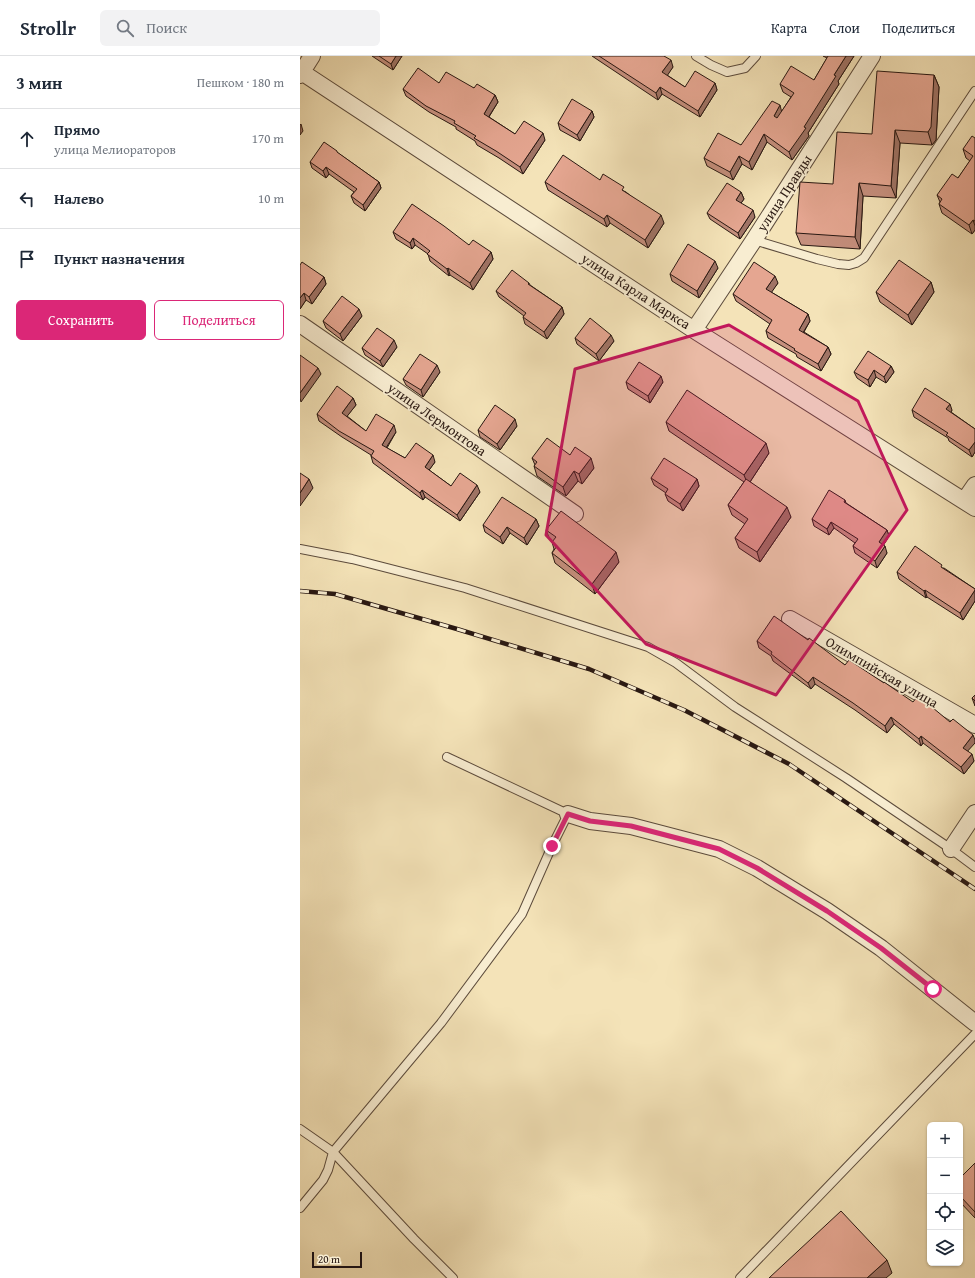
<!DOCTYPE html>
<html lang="ru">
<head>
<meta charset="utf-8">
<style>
  :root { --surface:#fff; --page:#f2f2f3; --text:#1f2937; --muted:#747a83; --line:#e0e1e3; --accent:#db2777 }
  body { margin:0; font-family:"Gentium Book Plus",serif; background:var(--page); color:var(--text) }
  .controls { position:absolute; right:12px; bottom:12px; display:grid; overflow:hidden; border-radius:6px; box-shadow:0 1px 3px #0004 }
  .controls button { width:36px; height:36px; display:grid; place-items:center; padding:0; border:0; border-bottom:1px solid var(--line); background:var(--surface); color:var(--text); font:20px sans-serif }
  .scale { position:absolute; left:12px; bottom:10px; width:50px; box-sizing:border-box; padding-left:4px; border:2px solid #291812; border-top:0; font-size:11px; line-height:14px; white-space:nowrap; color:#291812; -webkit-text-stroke:3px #f8edd1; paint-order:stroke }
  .stop { position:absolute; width:12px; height:12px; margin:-9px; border:3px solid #db2777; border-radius:50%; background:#fff }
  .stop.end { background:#db2777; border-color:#fff; box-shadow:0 1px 4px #0008 }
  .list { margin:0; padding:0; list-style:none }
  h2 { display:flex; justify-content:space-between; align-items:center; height:52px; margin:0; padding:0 16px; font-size:17px }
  h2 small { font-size:13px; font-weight:400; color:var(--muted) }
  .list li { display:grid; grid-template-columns:26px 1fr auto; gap:12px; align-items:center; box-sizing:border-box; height:60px; padding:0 16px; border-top:1px solid var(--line) }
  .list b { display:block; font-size:15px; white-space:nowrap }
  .list p { margin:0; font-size:13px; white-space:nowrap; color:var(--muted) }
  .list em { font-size:13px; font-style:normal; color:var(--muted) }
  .actions { display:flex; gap:8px; padding:12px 16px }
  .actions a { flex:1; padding:9px 0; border:1px solid var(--accent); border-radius:6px; text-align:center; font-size:14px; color:var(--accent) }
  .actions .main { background:var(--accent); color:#fff }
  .icon { flex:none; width:22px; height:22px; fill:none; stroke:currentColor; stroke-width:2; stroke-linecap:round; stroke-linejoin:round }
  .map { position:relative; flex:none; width:675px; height:1222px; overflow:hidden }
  header { display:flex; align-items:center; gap:24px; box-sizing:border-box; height:56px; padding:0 20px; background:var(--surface); border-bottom:1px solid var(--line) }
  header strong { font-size:19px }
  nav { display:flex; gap:22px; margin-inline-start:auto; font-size:14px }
  .search { width:280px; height:36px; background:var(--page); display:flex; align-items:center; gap:10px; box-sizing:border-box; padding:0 14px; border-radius:6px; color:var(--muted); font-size:15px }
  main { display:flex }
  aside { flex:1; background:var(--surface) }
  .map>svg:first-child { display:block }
</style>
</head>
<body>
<header>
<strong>Strollr</strong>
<div class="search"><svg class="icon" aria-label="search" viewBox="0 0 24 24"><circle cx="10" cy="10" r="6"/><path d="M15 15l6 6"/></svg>Поиск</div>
<nav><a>Карта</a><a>Слои</a><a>Поделиться</a></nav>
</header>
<main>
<aside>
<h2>3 мин<small>Пешком · 180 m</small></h2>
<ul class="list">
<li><svg class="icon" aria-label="ahead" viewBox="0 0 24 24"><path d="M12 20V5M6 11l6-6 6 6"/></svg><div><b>Прямо</b><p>улица Мелиораторов</p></div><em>170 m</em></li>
<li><svg class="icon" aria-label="left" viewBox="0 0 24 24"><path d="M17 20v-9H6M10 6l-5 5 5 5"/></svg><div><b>Налево</b></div><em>10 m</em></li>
<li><svg class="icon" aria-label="arrive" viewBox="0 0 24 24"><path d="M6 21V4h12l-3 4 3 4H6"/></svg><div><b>Пункт назначения</b></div></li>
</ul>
<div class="actions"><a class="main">Сохранить</a><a>Поделиться</a></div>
</aside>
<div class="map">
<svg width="675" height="1222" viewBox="0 0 675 1222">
  <rect width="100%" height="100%" fill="#f4e3b8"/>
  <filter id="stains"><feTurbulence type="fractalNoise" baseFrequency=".005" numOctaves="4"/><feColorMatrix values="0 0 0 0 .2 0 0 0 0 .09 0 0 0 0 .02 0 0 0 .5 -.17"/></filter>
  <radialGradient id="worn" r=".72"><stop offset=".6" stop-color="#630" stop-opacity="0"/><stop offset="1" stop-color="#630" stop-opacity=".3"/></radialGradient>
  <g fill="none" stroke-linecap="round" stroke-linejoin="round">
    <!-- service casing -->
    <g stroke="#5c4b3c" stroke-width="10">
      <path id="service" d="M396,0L411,9L427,16L445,12L456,0
        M454,184L517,203L538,208L549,209L556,207L564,202L675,35
        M0,493L52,503L165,532L348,591L376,607L435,651L546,722L651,793L675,811
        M0,1073L33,1096L114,1183L153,1222
        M0,1152L23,1124L28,1114L33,1096L141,967L222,858L252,790L268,758L147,701
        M440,1222L675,978"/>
    </g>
    <!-- minor casing -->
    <g stroke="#5c4b3c" stroke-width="18">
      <path id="minor" d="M0,15L394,274L675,452
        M0,19L12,0
        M0,268L275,458
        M394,274L454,184L572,0
        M664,445L675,429
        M490,563L675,669
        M268,758L290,765L331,770L419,793L457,812L527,855L581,892L675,967
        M651,793L675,757"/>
    </g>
    <!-- service -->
    <use href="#service" stroke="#f8edd1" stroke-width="8"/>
    <!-- minor -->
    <use href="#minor" stroke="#f8edd1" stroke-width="16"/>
    <!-- rail casing -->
    <g stroke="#291812" stroke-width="4.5">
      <path id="rail" d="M0,535L35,538L157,573L289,613L384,654L489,708L675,833"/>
    </g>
    <!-- rail -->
    <use href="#rail" stroke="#f8edd1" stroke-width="3" stroke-dasharray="9" stroke-linecap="butt"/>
  </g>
  <!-- wall -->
  <path fill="#c58f7d" stroke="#291812" d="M72,0H102L93,14Z
    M292,0H364L373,11L367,19L385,31L415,27L417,34L400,61L362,38L358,44Z
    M523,0H554L538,25L539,28L508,77L509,80L492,104L467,86L452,114L442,108L433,124L407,110L404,102L441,89L482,55L491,41L483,36L480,28L514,24L527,2Z
    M634,19L639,31L636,84L632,89L600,87L596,142L563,140L560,193L501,189L496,177L572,78Z
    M139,27L174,32L195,39L198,46L189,61L215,78L245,84L223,118L199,102L177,89L175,85L156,73V71L129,56L106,40L103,33Z
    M292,55L294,61L280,85L260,74L258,67Z
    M675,82V174L672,178L642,157L639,148L640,146L637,139L658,122L670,105L666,102L663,93Z
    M38,97L79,126L81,132L65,155L54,147L51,140L54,136L29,118L26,122L12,112L10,106Z
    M300,124L326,136L364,167L348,192L310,167L307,171L248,134L245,126Z
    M441,136L444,143L441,147L455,161L440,183L410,163L407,157Z
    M93,176L169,189L191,196L193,203L173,234L150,219L149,220L130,205L128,198L115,189L112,193L96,183Z
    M0,209L24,221L26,228L12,248L6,244L0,253Z
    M418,212L399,242L372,225L370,218Z
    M631,226L634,236L612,269L580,246L576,236Z
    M229,227L230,229L262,251L264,258L247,283L225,268L223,261L224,260L199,241L196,235Z
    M478,227L471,236L508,258L510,265L504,276L528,291L531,298L521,315L497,301L496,298L468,282L466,275L470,268L436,245L433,238Z
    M62,260L43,285L26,272L23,265Z
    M275,282L314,285L299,305L277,288Z
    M97,291L83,311L65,299L62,292Z
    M591,310L594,316L586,327L576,321L570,331L557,322L554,316Z
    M140,316L123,341L106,329L103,323Z
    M326,326H363L350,347L328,333Z
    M53,342L56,349L47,360L66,375L96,376L87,392L105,402L135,406L129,414L151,430L180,436L160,465L125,441L123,444L73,407L71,400V399L42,381L19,365L17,358Z
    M612,354H652L651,356L675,373V396L672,401L649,385L648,382L614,361Z
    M366,366L469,397L450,426L491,461L460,506L439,492L435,482L445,468L432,459L428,449L444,426L369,375Z
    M217,370L200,394L180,381L178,374Z
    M270,399L294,412L282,428L278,425L266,440L237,420L234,410L235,409L232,402Z
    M351,422L397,423L399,430L383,455L368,445L365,438L366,437L354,429Z
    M545,444L546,447L587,474L589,480L583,490L587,497L577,512L555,497L553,490L555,487L534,472L529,479L514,470L512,463Z
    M236,463L239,470L227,489L210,477L203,488L185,476L183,469Z
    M246,474L319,506L295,538L255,507L252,497L254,493L252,486L250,484Z
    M644,512L675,533V545L663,564L627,541L626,542L599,523L597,516Z
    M508,584L545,609L668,695L674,705L664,718L623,687L621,690L594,668L587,677L555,654L515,628L511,633L473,605L471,600L459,592L457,585Z
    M675,639V650L672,642Z
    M675,1107V1162L660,1146V1122Z"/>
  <!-- shaded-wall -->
  <path fill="#a07466" stroke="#291812" d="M96,0H102L93,14L91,8Z
    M546,0H554L538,25L539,28L508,77L509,80L492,104L489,96L534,19Z
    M371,4L373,11L365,23L362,16Z
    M634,19L639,31L636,84L632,89L628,76Z
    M415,27L417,34L400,61L398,55Z
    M360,31L362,38L358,44L356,37Z
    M195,39L198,46L186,65L184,58Z
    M480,49L482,57L477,68L474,60Z
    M292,55L294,61L280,85L277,79Z
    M1,68L3,75L0,79V69Z
    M595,74L600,87L596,142L591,130Z
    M243,77L245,84L223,118L220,111Z
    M464,78L467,86L452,114L449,106Z
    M439,100L442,108L433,124L430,116Z
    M26,111L29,118L26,122L23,115Z
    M79,126L81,132L65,155L63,149Z
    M559,127L563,140L560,193L555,181Z
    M441,136L444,143L439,150L436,144Z
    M453,154L455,161L440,183L438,177Z
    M307,159L310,167L307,171L304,163Z
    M361,159L364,167L348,192L345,184Z
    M673,164L675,170V174L672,178L669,169Z
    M113,182L115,189L112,193L110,187Z
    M191,196L193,203L173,234L170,227Z
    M415,205L418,212L399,242L397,235Z
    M148,212L150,219L149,220L147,213Z
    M475,220L478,227L469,240L466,233Z
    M24,221L26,228L12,248L9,241Z
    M631,226L634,236L612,269L608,259Z
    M4,237L6,244L0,253V242Z
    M262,251L264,258L247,283L244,276Z
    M59,253L62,260L43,285L40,278Z
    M508,258L510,265L501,280L499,274Z
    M311,279L314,285L299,305L296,298Z
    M94,284L97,291L83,311L80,305Z
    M528,291L531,298L521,315L518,308Z
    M137,309L140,316L123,341L121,334Z
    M591,310L594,316L586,327L584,321Z
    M18,312L21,318L1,346L0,342V337Z
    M574,314L576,321L570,331L568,324Z
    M361,320L363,326L350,347L348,340Z
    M53,342L56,349L45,363L42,357Z
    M650,348L652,354L649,360L646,353Z
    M215,363L217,370L200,394L197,388Z
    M94,369L96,376L84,395L82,389Z
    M675,386V396L672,401L669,394Z
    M466,387L469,397L448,429L444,419Z
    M133,399L135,406L127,417L125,411Z
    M291,402L294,412L282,428L279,418Z
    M274,415L278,425L266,440L263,431Z
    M9,423L13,432L0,450V437Z
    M397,423L399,430L383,455L380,448Z
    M177,429L180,436L160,465L157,459Z
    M122,434L125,441L123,444L120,437Z
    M487,451L491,461L460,506L457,496Z
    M236,463L239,470L227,489L224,482Z
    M531,466L534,472L529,479L527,473Z
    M207,471L210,477L203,488L200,481Z
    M587,474L589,480L581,493L579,486Z
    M585,490L587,497L577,512L575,505Z
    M316,496L319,506L295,538L292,528Z
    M625,534L627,541L626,542L624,535Z
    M675,534V545L663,564L660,557Z
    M513,621L515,628L511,633L508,627Z
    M591,661L594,668L587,677L585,670Z
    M673,679L675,684V687L665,698L663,692Z
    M621,680L623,687L621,690L619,683Z
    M672,698L674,705L664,718L661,711Z
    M587,1204L592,1217L586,1222H567Z"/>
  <!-- building -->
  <path fill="#e5a691" stroke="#291812" d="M79,0H96L91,8Z
    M299,0H364L371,4L362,16L385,31L395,15L415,27L398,55L360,31L356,37Z
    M528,0H546L534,19L536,20L504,71L506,72L489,96L464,78L449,106L439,100L430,116L404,102L418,77L441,89L472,45L480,49L474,60L477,62L494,37L480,28L491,10L514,24Z
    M118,12L139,27L146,16L174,32L177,28L195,39L184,58L215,78L224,65L243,77L220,111L196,95L174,82L176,80L154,67L155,65L126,50L103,33Z
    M577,15L634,19L631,71L628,76L595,74L591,130L559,127L555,181L496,177L500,126L533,128L537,76L572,78Z
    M272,43L292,55L277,79L258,67Z
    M672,80L675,82V165L673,164L669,169L639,148L642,143L637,139L652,118L658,122L673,100L663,93Z
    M24,86L37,95V96L79,126L63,149L51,140L57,133L26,111L23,115L10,106Z
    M263,99L300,124L303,118L324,131L322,134L361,159L345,184L307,159L304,163L245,126Z
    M427,127L441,136L436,144L453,154L438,177L407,157Z
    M112,148L144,170L169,189L173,184L191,196L170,227L148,212L147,213L127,198L130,195L113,182L110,187L93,176Z
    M388,188L415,205L397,235L370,218Z
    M599,204L631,226L608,259L576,236Z
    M2,206L24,221L9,241L4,237L0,242V209Z
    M454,206L475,220L466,233L508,258L499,274L528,291L518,308L494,294L495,293L466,275L472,264L433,238Z
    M212,214L229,227L228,228L262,251L244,276L223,261L226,257L196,235Z
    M42,240L59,253L40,278L23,265Z
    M290,262L311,279L296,298L275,282Z
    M77,272L94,284L80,305L62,292Z
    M568,295L591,310L584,321L574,314L568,324L554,316Z
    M120,298L137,309L121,334L103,323Z
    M0,299L18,312L0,337Z
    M339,306L361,320L348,340L326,326Z
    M37,330L53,342L42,357L66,375L76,358L94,369L82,389L105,402L116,387L133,399L125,411L151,430L160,417L177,429L157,459L122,434L120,437L71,400L74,395L39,375L17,358Z
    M625,332L650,348L646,353L675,373V386L669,394L646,379L648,377L612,354Z
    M387,334L466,387L444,419L366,366Z
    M195,349L215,363L197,388L178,374Z
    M247,382L270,399L275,391L291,402L279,418L274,415L263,431L234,410L237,406L232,402Z
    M364,402L397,423L380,448L365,438L368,433L351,422Z
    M0,417L9,423L0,437Z
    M446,423L487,451L457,496L435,482L448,463L428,449Z
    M529,434L545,444L544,446L587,474L579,486L585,490L575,505L553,490L558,483L531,466L527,473L512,463Z
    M202,441L236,463L224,482L207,471L200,481L183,469Z
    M261,455L316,496L292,528L252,497L257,490L252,486L256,481L246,474Z
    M615,490L642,509L641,511L675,533V534L660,557L625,534L624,535L597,516Z
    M474,560L508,584L509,582L545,609L549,604L584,627V626L613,646L617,641L627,647L650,666L653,663L673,679L663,692L672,698L661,711L621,680L619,683L591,661L585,670L553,647L513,621L508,627L471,598L472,596L457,585Z
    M675,639V645L672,642Z
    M675,1107V1156L660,1140V1122Z
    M541,1155L587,1204L567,1222H469Z"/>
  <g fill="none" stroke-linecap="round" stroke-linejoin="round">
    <!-- route -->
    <path stroke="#db2777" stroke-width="5" d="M252,790L268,758L290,765L331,770L419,793L457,812L527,855L581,892L633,933"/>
  </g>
  <!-- marked area -->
  <path fill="#c2185b" fill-opacity="0.2" stroke="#c2185b" stroke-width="3" stroke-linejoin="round" d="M429,269L558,345L607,454L476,639L346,588L246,479L275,313Z"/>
  <g text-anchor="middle" stroke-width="3.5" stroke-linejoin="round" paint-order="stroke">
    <!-- street labels -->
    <g font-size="14" fill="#291812" stroke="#f8edd1">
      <text transform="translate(484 137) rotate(-57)" y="5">улица Правды</text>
      <text transform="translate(336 235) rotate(33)" y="5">улица Карла Маркса</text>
      <text transform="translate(137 363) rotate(35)" y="5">улица Лермонтова</text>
      <text transform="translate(582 616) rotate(30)" y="5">Олимпийская улица</text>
    </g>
  </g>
  <rect width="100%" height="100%" filter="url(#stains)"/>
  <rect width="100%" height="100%" fill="url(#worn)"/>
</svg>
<div class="controls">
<button>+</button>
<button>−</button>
<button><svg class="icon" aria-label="locate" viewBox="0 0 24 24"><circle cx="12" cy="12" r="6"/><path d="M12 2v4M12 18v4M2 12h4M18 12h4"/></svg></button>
<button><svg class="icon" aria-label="layers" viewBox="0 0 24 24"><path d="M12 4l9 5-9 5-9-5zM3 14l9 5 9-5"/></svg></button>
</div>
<div class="scale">20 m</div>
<div class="stop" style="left:633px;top:933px"></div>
<div class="stop end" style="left:252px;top:790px"></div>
</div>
</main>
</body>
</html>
